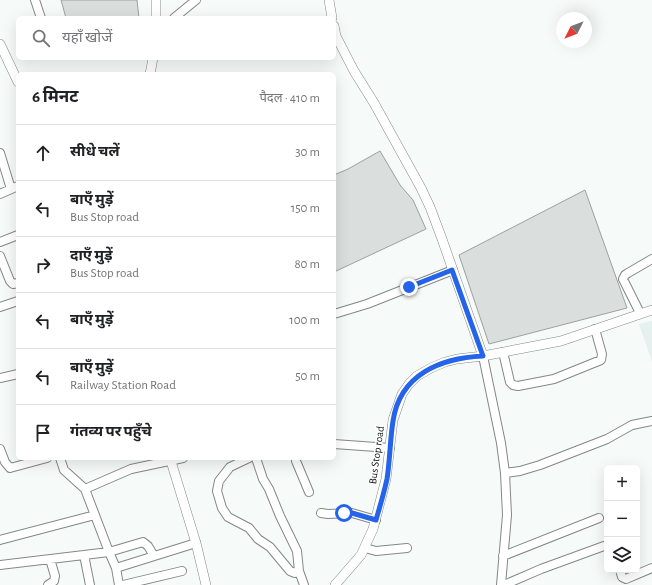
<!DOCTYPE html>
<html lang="hi">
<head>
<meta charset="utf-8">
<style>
  :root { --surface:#fff; --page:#f6f6f6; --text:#202124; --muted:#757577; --line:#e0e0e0 }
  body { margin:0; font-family:"Alegreya Sans","Noto Sans Devanagari",sans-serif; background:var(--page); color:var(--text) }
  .controls { position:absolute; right:12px; bottom:12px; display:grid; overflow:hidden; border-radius:6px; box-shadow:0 4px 16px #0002 }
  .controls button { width:36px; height:36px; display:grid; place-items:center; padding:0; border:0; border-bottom:1px solid var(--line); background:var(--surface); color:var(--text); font:20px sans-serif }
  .compass { position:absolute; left:556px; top:12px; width:36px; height:36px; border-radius:50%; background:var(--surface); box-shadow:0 4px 16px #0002; rotate:228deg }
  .stop { position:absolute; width:12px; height:12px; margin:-9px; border:3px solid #2563eb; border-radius:50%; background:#fff }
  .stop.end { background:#2563eb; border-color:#fff; box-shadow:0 1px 4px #0008 }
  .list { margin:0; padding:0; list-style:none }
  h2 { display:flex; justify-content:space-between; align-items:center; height:52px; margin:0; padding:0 16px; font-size:17px }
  h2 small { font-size:13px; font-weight:400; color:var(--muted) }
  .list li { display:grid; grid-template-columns:26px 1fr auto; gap:12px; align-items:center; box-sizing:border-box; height:56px; padding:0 16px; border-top:1px solid var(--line) }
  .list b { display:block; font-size:15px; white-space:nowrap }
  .list p { margin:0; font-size:13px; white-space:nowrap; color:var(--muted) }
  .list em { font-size:13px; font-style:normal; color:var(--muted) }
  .icon { flex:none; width:22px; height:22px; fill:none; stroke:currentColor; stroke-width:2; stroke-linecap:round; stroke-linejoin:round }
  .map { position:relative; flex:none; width:652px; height:585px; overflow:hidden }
  .search { position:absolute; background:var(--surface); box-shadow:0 4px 16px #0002; left:16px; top:16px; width:320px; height:44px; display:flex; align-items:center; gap:10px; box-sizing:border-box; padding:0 14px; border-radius:6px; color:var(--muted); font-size:15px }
  .panel { position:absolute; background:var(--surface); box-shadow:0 4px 16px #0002; left:16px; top:72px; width:320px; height:388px; border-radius:6px }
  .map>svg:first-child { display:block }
</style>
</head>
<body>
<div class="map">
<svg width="652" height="585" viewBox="0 0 652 585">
  <rect width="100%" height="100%" fill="#f6fbfa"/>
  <!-- built -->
  <path fill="#e4f1ee" d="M652,321V362L639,324Z"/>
  <!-- building -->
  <path fill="#dadfde" stroke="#9ca19f" d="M61,0H137L139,18H66Z
    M380,151L400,185L413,200L426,229L334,272V175L348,169Z
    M585,190L627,308L489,344L459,255Z"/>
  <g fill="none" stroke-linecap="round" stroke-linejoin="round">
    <!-- minor casing -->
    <g stroke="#838886" stroke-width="10">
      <path id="minor" d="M35,0L41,18
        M174,18L196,0
        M0,153L11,189
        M0,194L18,186
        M0,242L18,235
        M0,256L10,281L13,284L18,283
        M0,307L18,301
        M640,313L623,279L625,275L628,273L652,259
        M334,314L367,304L453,270
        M503,352L510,382L513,385L518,386L554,379L601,360L602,354L595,329
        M483,356L501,443L505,473L507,515L501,585
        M0,378L18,374
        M334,444L390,448
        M0,449L5,462L10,468L47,458
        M60,458L64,470L85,489L109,552L143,542L148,546L154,556
        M249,458L230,467L219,481L217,491L222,508L228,517L249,528L258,539L270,547L290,571L295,573L299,571
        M256,458L263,479L269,489L280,516L297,551L299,571L304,585
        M296,458V461L309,492
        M505,473L520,471L540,465L607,439L632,425L652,421
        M85,489L131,469L183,458
        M321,513L328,514L352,513L376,520
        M0,540L95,515
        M365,548L376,551L407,548
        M84,555L90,585
        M503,556L599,518
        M0,565L109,552L116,568L196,543
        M116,568L119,585
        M620,570L622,577L626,579L652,568
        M48,585L54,581L55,576L50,559
        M123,585L182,571
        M504,585L541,569L604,546"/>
    </g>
    <!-- tertiary casing -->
    <g stroke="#838886" stroke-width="10">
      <path id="tertiary" d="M156,0V18
        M329,0L332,18
        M334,26L336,36L354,71L374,103L421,188L430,207L442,239L483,356
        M0,44L18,82
        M150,74L153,58
        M170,458L196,543L206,585
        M335,585L361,555L373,529L386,479L393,420L402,394L409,384L417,376L431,368L445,362L457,359L483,356L561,341L652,310"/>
    </g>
    <!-- minor -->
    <use href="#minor" stroke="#fff" stroke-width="8"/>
    <!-- tertiary -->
    <use href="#tertiary" stroke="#fff" stroke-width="9"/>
  </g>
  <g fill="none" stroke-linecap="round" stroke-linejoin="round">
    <!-- route -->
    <path stroke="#2563eb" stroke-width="5" d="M344,513H352L376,520C380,506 384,493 387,479C390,460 390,440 393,421C400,374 441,358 483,356L452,270L409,287"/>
  </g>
  <g text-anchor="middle" stroke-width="3" stroke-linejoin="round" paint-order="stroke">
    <!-- street labels -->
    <g font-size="11" fill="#111312" stroke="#fff">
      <text transform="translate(376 455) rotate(-82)" y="4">Bus Stop road</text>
    </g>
  </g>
</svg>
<div class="controls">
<button>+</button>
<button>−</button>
<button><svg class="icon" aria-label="layers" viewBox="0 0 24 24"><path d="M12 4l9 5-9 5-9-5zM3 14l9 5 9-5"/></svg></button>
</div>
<svg class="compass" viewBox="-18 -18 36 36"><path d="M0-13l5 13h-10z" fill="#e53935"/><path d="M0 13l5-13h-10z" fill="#757577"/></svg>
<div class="stop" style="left:344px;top:513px"></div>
<div class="stop end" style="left:409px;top:287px"></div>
<div class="search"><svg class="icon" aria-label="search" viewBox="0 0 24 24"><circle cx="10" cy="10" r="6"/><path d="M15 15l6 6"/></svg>यहाँ खोजें</div>
<section class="panel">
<h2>6 मिनट<small>पैदल · 410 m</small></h2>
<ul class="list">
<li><svg class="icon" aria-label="ahead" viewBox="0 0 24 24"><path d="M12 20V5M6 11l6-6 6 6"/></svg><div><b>सीधे चलें</b></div><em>30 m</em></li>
<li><svg class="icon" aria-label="left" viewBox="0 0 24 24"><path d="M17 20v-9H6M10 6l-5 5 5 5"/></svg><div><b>बाएँ मुड़ें</b><p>Bus Stop road</p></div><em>150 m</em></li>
<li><svg class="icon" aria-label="right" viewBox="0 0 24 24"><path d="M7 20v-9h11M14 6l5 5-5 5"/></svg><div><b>दाएँ मुड़ें</b><p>Bus Stop road</p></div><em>80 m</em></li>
<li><svg class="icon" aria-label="left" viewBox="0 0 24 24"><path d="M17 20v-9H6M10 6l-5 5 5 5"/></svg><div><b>बाएँ मुड़ें</b></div><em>100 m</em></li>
<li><svg class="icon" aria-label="left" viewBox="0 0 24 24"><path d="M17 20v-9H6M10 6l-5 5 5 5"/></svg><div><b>बाएँ मुड़ें</b><p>Railway Station Road</p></div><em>50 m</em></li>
<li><svg class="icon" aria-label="arrive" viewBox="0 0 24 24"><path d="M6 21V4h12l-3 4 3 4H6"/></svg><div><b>गंतव्य पर पहुँचे</b></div></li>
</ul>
</section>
</div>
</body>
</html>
